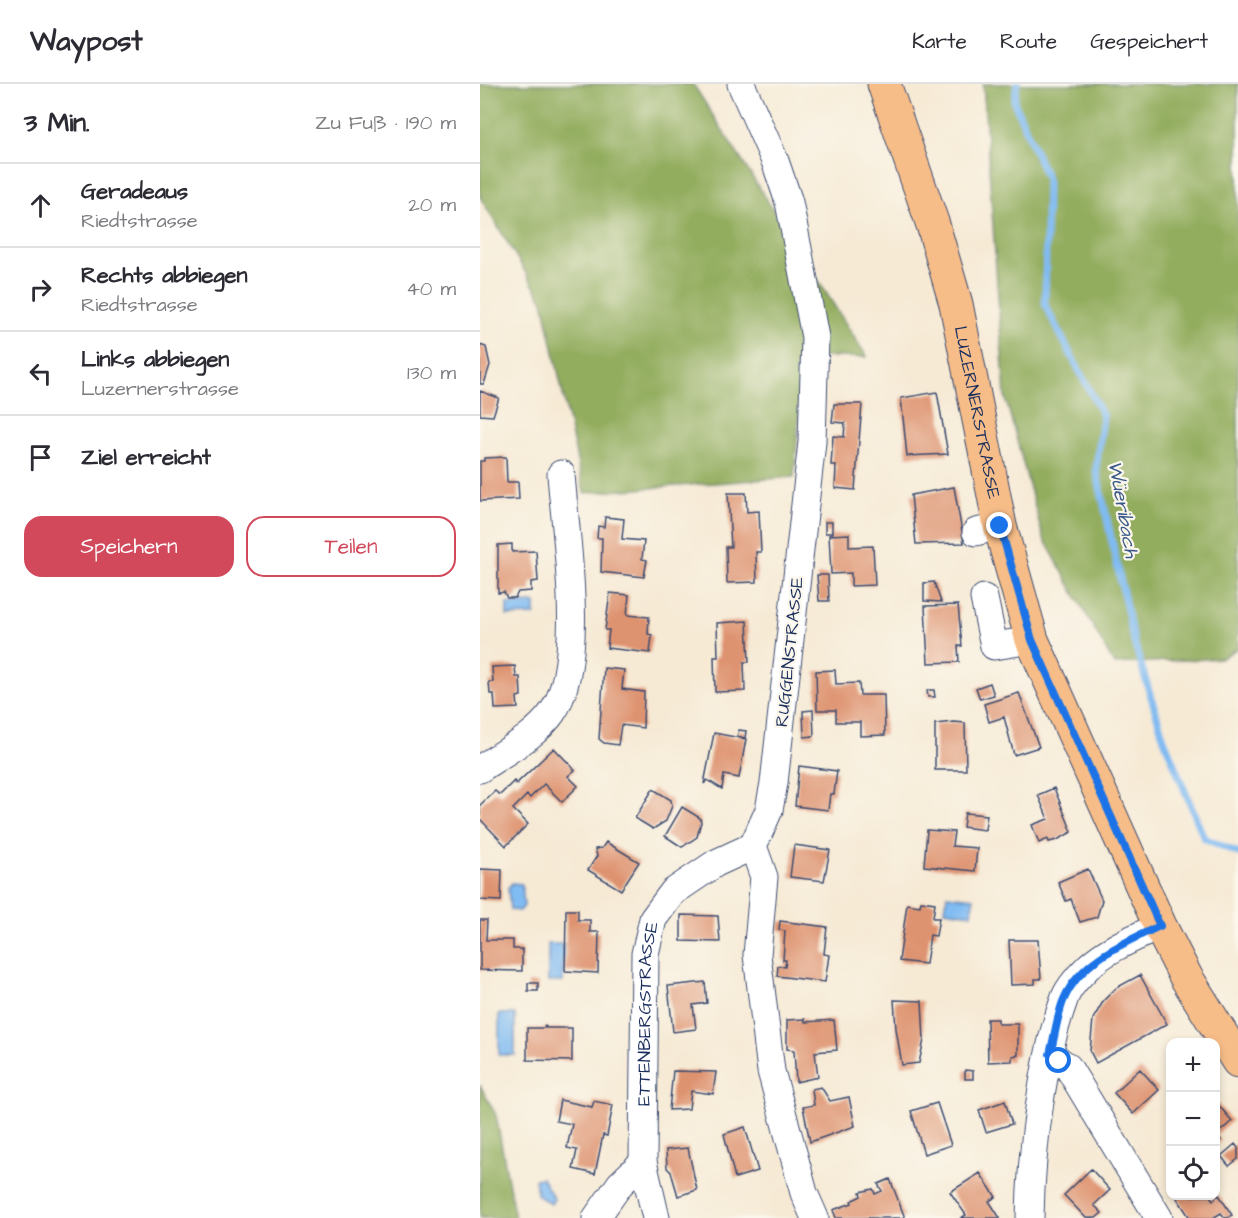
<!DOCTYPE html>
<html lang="de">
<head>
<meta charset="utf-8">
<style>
  :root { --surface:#fff; --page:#f7f7f7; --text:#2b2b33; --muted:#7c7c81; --line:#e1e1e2; --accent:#d1495b }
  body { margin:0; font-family:"Architects Daughter",sans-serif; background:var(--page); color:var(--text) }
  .controls { position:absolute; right:18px; bottom:18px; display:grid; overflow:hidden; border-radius:12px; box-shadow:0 3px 9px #0003 }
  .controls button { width:54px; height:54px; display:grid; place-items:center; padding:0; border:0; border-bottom:2px solid var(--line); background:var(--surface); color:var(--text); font:30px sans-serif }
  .stop { position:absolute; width:18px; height:18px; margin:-14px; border:4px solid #1a73e8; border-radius:50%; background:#fff }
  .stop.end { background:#1a73e8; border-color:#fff; box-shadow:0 2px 6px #0008 }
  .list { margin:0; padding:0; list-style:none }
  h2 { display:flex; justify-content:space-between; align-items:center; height:78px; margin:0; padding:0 24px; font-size:26px }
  h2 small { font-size:20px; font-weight:400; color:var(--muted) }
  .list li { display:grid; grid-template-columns:39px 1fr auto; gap:18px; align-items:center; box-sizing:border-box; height:84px; padding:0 24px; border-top:2px solid var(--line) }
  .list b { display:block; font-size:22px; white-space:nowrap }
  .list p { margin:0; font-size:20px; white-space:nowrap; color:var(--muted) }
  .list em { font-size:20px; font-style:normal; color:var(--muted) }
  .actions { display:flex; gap:12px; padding:18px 24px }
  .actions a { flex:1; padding:14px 0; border:2px solid var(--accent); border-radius:18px; text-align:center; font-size:21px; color:var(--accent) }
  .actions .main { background:var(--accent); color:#fff }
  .icon { flex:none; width:33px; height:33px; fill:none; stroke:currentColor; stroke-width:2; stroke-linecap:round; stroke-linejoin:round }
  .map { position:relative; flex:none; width:758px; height:1134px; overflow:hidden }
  header { display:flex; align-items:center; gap:36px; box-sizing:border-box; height:84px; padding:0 30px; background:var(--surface); border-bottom:2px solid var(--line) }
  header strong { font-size:28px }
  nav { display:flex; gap:33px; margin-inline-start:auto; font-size:21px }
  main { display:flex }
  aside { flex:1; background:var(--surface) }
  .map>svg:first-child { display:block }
</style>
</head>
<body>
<header>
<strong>Waypost</strong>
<nav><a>Karte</a><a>Route</a><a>Gespeichert</a></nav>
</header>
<main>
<aside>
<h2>3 Min.<small>Zu Fuß · 190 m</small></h2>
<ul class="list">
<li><svg class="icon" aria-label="ahead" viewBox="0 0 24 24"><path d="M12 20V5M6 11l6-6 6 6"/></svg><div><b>Geradeaus</b><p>Riedtstrasse</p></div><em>20 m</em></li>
<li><svg class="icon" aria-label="right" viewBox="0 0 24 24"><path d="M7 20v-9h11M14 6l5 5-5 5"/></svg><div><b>Rechts abbiegen</b><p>Riedtstrasse</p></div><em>40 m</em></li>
<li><svg class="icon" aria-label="left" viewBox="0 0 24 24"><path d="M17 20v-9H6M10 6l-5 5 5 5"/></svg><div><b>Links abbiegen</b><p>Luzernerstrasse</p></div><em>130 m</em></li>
<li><svg class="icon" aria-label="arrive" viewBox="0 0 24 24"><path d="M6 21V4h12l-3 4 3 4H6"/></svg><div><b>Ziel erreicht</b></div></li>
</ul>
<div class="actions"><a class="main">Speichern</a><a>Teilen</a></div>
</aside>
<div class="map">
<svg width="758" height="1134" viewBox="0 0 758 1134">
  <rect width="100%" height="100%" fill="#fbf7ec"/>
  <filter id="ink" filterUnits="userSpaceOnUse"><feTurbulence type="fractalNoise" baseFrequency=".0167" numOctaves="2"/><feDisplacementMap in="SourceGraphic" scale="12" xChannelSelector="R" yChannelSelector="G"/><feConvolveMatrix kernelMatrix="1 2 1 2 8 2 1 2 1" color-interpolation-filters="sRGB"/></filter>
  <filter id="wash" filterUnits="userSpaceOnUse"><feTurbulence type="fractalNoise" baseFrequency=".008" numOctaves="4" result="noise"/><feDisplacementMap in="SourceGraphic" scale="24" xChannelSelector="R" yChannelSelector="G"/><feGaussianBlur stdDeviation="1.35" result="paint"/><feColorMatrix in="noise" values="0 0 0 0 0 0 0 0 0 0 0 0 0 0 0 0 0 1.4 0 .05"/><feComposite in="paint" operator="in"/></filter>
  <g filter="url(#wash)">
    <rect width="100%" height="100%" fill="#f6ead5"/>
    <!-- forest -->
    <path fill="#93ad5f" stroke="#576e5e" stroke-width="1.5" d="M0,0H213L387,273H324L314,393L104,409L63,217L0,113Z
      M503,0H758V564L742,574L634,580L563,453L525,312Z
      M0,1001L16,1031L35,1134H0Z"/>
    <!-- water -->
    <path fill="#80bbf2" stroke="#4e75a8" stroke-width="1.5" d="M55,519V531L27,532V520Z
      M32,799L42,800L44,822L40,827L30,826L28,804Z
      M467,811L494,814L491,830L465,826Z
      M68,860H83V898H68Z
      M19,930H35V971H19Z
      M62,1094L74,1115L71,1120L57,1111L55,1095Z"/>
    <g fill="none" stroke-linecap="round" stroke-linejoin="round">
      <!-- stream -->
      <path stroke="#80bbf2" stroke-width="7" d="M537,0L534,18L567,95L565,221L623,332L616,385L654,558L684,655L724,754L758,769"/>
    </g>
    <g id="blocks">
      <!-- building -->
      <path fill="#de936f" d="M0,261L6,263L10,281L4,300H0Z
        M0,307L19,314L13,332L0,331Z
        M457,308L468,370L427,372L421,314Z
        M354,320H382L375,406L355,404L356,381H351L353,352L364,353L365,339L352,338Z
        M26,373L27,398H38L39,415L0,417V377H4V374Z
        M474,403L484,459L436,460L431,411Z
        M248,409H266L267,428L279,427L281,468H276L277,498L247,499L246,463H251Z
        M125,433L144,435L142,455L164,457L162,475L167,476L164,493L121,488L122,454H117L118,442L124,443Z
        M345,438H352V449H345Z
        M369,450V463L393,462L395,501L371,502V489L351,490L349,451Z
        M32,460V468L56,467L58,497L51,498V507L38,508L35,514H27L24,508L18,509V461Z
        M337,491H348L349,517H339Z
        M454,498L461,518L444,517V499Z
        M130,509L149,511L147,531L169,533L168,550L172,551L170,569L127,564L129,546H125Z
        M478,521L482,562H478L479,578L448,579L445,522Z
        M267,537L269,578H264L265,607L235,608L234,573H238L237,539Z
        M35,582L36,593H40L41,612L37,613L38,624L15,625L14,610H10L9,598H13L12,583Z
        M124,584L144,586L142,605L164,608L163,644L141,641L138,661L124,659L119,655Z
        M355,586L356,600L379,599L380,611H404L405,651L380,652V638H356V626H337L336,587Z
        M510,599L514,611L500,615L496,604Z
        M447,606H454L455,613H448Z
        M539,609L559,663L534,671L524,633L509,638L504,620Z
        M333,626L334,652L324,653L323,627Z
        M474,638L485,639L486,686H455V640Z
        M259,646L266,647L265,654L257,652Z
        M234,649L266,655L259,694L244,691L242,705L227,696L224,700Z
        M74,664L95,686L88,692L98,702L82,718L64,700L50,714L47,711L33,725L48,740L26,762L0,735V721L15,707L20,711L34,697L36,700Z
        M319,682L357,687L354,710H350L348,726L315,722Z
        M574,704L592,748L577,756L569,758L568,755L559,759L552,741L568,735L558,711Z
        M173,705L191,716L192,722L186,737L173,745L155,734Z
        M202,723L220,734L221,738L217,753L202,763L185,752Z
        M485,729L507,731L505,746L483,743Z
        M447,746L474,748L472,762L497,764L495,787L444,782Z
        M126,758L159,778L141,806L108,786L117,772L115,765L122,764Z
        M314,761L350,766L344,797L310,793Z
        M0,785L22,786L21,817L0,816Z
        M608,785L622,816L617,833L600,838L591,815L586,817L578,798Z
        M441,817L455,819L453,834H459L456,852L450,851L446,880L419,877L427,820L440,822Z
        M86,826H98V836H110V848H119L118,889L85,887Z
        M201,831L238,832L240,858L201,857Z
        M0,836H7L6,856H33V865H42V887L0,886Z
        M300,837L347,843L344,870L349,871L345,898L297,892L298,882L305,883L306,876H303L305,847L299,846Z
        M529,856H558L561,895H555V900L531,901Z
        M660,891L687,940L616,979L610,967L613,935L624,916L636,904Z
        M225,898L227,919L213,921L216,945L193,948L188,902Z
        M48,899H58V907H48Z
        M414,916L442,917L444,956L439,979L422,981L416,945Z
        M325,935V938L354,936L357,966L335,968L338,993L316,998L314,966L307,965V936Z
        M507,935H518V940H538V971L532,972V977L508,978Z
        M64,941L67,944H92V977L47,976V944H65Z
        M660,985L679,1006L653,1030L634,1009Z
        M485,986L493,987V995H485Z
        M193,987L236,988L233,1010L211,1007L209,1025L189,1026Z
        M341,1003L350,1017L369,1013L375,1042L330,1058L323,1023L334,1021L332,1005Z
        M80,1016L112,1023L114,1017L133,1021L127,1052L123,1051L115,1090L93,1085L97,1066L87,1064L92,1040L76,1037Z
        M525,1017L532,1040L506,1048L499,1026Z
        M736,1018L752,1037L736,1051L741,1056L736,1061Z
        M457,1019L471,1061L444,1070L431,1027Z
        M265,1043L278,1087L255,1094L244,1050Z
        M755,1060L758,1064V1075L749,1082L741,1072Z
        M208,1064L217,1106L198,1112L191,1088L187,1084L186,1066Z
        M611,1085L630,1106L614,1121L622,1129L616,1134H606L584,1111Z
        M500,1089L516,1113L509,1117L520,1134H481L486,1131L470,1108Z
        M410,1095L425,1134H356L353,1126L372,1119L371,1117L381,1112L380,1108L393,1105L395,1110L402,1107L398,1100Z
        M739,1111L752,1131L748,1134H745L741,1129L733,1134H710L697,1114L701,1112H730L733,1116Z"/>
    </g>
  </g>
  <g filter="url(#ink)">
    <use href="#blocks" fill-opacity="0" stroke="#3c4b70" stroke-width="1.5"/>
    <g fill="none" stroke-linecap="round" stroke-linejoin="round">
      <!-- minor casing -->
      <g stroke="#3c4b70" stroke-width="29">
        <g id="minor">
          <path d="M261,0L295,77L309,118L335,253L332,358L294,699L289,726L273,762L284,793L277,871L291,987L324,1109L335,1134"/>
          <path d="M496,448L520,442"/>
          <path d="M504,514L514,562L552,556"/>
          <path d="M0,685C24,668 55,653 72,629C107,580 85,449 81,390"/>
          <path d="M570,970L588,983L679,1134"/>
          <path d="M163,1078L176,1134"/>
          <path id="s1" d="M116,1134L140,1100L163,1078L165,870L173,835L193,808L236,779L273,762"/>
          <path d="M550,1134C551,1069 562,977 584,916C587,905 600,891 608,883C628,864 655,854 680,842"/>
        </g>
      </g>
      <!-- major casing -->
      <g stroke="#3c4b70" stroke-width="35">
        <g id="major">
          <path id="s2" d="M404,0L453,141L476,220L520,442L552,556L680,842L706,893L758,977"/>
        </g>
      </g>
      <!-- minor -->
      <use href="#minor" stroke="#fff" stroke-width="27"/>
      <!-- major -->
      <use href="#major" stroke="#f7bd88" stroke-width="33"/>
    </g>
  </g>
  <g fill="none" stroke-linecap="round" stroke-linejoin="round" filter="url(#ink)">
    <!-- route -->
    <path stroke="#1a73e8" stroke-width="8" d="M520,442L552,556L680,842C644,859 601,876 584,915C577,931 575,952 570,970L579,977"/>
  </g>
  <g text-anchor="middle" stroke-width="4.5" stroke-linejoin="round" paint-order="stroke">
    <!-- street labels -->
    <g font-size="18" fill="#1b2f5e" stroke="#fbf7ec">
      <text dy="6" stroke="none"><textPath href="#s2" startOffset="342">LUZERNERSTRASSE</textPath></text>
      <text transform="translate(309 568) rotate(-84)" y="6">RUGGENSTRASSE</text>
      <text dy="6" stroke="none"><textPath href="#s1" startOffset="222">ETTENBERGSTRASSE</textPath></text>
    </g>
    <!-- water labels -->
    <g font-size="20" font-style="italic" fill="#39598a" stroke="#fbf7ec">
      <text transform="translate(644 425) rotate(80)" y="7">Wüeribach</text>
    </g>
  </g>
</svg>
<div class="controls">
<button>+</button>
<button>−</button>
<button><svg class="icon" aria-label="locate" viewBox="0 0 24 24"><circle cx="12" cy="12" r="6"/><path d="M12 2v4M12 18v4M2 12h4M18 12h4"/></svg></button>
</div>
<div class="stop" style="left:579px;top:977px"></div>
<div class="stop end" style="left:520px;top:442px"></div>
</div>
</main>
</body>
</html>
